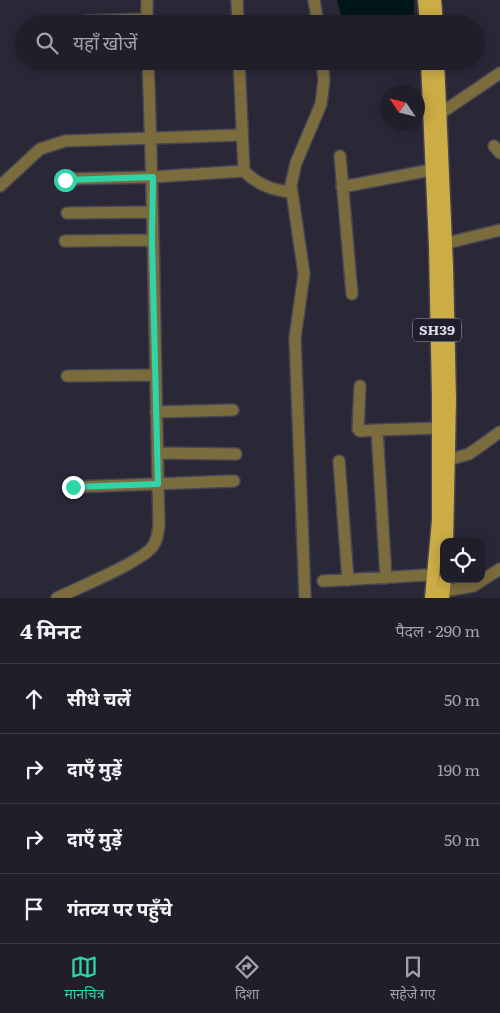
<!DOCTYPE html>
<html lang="hi">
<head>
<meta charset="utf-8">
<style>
  :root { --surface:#201e29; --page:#282731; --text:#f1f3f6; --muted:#a2a2a8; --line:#3d3c46; --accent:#30d4a9 }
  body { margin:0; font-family:Literata,"Noto Sans Devanagari",serif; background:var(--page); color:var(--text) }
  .controls { position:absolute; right:15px; bottom:15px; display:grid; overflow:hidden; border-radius:10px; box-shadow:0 2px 12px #0003 }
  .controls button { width:45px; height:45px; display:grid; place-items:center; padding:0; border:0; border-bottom:1px solid var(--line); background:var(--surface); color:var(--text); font:25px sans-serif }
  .compass { position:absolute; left:380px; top:85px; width:45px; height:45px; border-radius:50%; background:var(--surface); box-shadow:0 2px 12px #0003; rotate:305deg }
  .stop { position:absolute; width:15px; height:15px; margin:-11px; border:4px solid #30d4a9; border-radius:50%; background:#fff }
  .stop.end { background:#30d4a9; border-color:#fff; box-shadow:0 1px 5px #0008 }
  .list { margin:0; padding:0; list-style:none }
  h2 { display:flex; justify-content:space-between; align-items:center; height:65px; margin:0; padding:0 20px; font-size:21px }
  h2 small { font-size:16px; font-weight:400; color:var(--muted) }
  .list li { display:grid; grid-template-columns:32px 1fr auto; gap:15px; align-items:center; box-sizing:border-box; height:70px; padding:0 20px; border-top:1px solid var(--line) }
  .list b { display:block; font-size:19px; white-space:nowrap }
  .list em { font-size:16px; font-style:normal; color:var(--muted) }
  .icon { flex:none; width:28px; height:28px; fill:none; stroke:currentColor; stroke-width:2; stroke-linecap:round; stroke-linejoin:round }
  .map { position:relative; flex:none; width:500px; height:598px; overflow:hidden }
  .search { position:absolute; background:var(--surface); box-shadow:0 2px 12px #0003; left:15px; right:15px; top:15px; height:55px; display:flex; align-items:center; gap:12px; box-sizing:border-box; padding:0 18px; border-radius:28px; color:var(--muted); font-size:19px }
  .sheet { height:345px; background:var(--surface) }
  nav { display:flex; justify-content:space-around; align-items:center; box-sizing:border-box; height:70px; border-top:1px solid var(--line); background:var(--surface); font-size:14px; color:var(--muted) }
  nav a { display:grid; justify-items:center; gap:2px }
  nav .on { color:var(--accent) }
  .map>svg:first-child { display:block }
</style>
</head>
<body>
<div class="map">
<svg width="500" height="598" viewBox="0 0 500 598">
  <rect width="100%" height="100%" fill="#2a2837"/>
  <!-- water -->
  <path fill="#00161b" d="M337,0H414V17L381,24H343Z"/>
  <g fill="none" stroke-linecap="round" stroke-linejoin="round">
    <!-- minor casing -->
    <g stroke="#474553" stroke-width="14">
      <path id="minor" d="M237,0L238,24
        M314,0L318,24
        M87,21L147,19
        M147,24V0
        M239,61L244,171C258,185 272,190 291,192
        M441,113L500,73
        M494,146L500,153
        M340,156L352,294
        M65,179L153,177L244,171
        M0,186L40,149L65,141L241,135
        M342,187L431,170
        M67,213L152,212
        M65,241L152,240
        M439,245L500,230
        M67,376L155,375
        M360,386L358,429L360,431L377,430L386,578
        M156,412L233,410
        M377,430L438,428
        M157,453L236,454
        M339,461L348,580
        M440,462L469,454L500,432
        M73,487L234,481
        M323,581L444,574
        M444,591L473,586L500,569
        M57,598C77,588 142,562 153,546C158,539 158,532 159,524C155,369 154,215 148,61
        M305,598L295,338L304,274L291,185L296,163L321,104L324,80L322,61"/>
    </g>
    <!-- major casing -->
    <g stroke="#474553" stroke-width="15">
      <path id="major" d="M424,0L426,24
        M435,0L437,24
        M427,61L435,246L438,397V520L431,598
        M438,61L447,267L450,399L447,542
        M443,598L445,579"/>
    </g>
    <!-- minor -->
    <use href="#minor" stroke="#7b6c3e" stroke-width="11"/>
    <!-- major -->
    <use href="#major" stroke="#ccad45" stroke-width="12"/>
  </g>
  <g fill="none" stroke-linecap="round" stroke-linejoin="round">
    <!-- route -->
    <path stroke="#30d4a9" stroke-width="6" d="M65,180L153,177L152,240L158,484L73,487"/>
  </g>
  <g text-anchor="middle" stroke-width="4" stroke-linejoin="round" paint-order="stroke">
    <!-- shield labels -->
    <rect fill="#201e2d" stroke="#a4a3ae" stroke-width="1" x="413" y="318.5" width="48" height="23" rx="4"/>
    <g font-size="14" font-weight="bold" fill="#dddce6">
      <text x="437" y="335">SH39</text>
    </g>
  </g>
</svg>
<div class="controls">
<button><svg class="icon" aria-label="locate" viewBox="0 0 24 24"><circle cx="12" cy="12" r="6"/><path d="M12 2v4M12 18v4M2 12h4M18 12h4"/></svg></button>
</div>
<svg class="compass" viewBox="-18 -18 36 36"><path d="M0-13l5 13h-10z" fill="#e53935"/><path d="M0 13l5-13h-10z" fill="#a2a2a8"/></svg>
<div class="stop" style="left:65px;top:180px"></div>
<div class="stop end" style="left:73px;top:487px"></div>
<div class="search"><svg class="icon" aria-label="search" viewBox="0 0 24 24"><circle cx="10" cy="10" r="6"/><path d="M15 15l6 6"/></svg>यहाँ खोजें</div>
</div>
<section class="sheet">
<h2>4 मिनट<small>पैदल · 290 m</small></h2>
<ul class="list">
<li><svg class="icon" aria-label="ahead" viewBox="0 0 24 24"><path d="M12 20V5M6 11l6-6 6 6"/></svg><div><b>सीधे चलें</b></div><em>50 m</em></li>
<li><svg class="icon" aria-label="right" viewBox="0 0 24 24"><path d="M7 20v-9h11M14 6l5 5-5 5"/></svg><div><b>दाएँ मुड़ें</b></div><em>190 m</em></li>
<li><svg class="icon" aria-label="right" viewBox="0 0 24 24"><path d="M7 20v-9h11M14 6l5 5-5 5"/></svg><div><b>दाएँ मुड़ें</b></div><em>50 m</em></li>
<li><svg class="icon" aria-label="arrive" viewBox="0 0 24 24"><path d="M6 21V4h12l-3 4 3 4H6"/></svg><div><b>गंतव्य पर पहुँचे</b></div></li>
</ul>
</section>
<nav>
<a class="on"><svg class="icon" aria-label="map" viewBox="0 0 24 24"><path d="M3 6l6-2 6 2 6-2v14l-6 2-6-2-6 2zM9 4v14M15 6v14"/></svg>मानचित्र</a>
<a><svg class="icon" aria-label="directions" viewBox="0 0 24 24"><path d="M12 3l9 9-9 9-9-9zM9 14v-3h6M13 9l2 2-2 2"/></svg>दिशा</a>
<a><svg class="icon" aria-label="saved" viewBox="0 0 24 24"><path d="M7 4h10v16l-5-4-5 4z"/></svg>सहेजे गए</a>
</nav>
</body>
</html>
